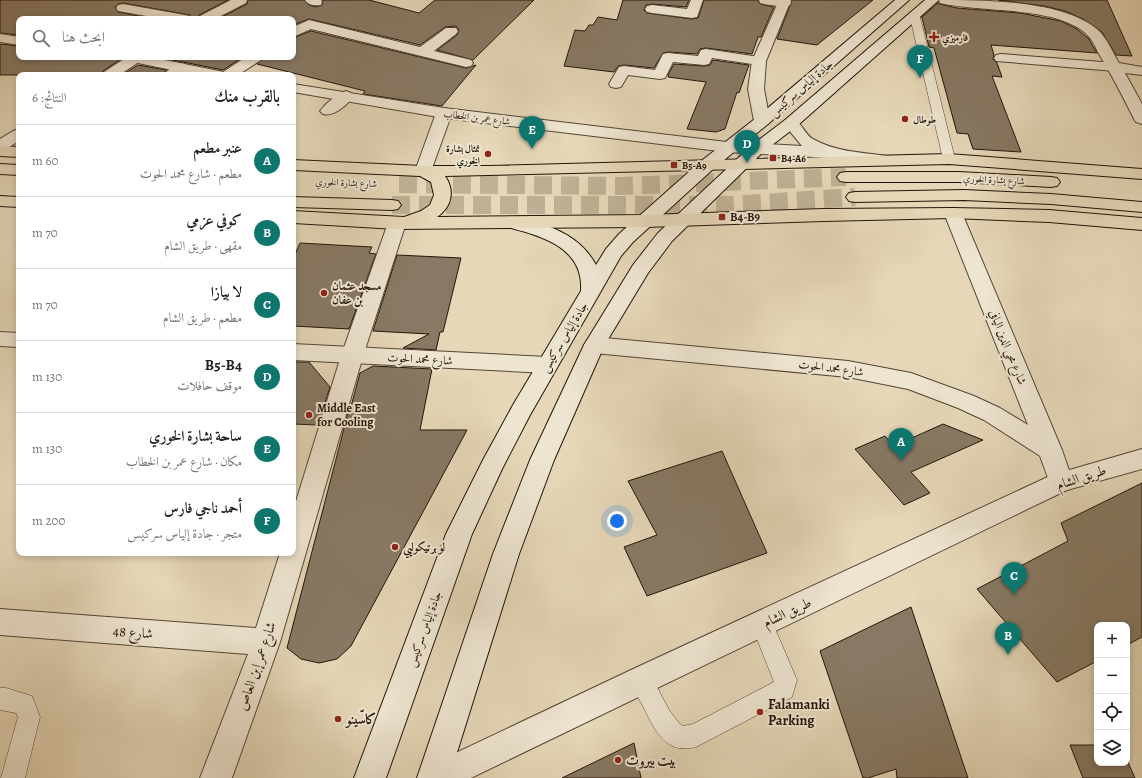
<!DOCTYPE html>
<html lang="ar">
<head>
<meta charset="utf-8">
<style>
  :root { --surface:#fff; --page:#f6f6f6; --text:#222; --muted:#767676; --line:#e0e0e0; --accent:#0f766e }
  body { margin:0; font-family:Alegreya,Amiri,serif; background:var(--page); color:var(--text); direction:rtl }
  .controls { position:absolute; right:12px; bottom:12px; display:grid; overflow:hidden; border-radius:8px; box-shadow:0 2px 6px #0003 }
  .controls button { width:36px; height:36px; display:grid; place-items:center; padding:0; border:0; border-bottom:1px solid var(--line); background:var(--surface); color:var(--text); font:20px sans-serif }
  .you { position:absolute; left:617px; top:521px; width:14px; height:14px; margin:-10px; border:3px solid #fff; border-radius:50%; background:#1a73e8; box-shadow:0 0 0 6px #1a73e833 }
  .badge { display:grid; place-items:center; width:26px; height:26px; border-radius:50%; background:var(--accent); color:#fff; font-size:13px; font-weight:700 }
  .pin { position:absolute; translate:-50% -33px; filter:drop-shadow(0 1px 2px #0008) }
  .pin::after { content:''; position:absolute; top:21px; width:14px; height:12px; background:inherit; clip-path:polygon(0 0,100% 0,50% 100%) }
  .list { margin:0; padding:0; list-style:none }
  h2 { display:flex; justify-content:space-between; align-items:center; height:52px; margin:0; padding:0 16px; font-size:17px }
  h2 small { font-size:13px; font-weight:400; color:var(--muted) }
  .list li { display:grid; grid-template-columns:26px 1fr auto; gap:12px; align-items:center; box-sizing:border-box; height:72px; padding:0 16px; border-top:1px solid var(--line) }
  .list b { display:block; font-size:15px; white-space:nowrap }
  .list p { margin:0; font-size:13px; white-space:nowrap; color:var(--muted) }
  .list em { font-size:13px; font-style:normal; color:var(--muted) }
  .icon { flex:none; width:22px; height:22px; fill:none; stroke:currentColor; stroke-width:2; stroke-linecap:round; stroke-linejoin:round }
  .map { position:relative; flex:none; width:1142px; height:778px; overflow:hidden; direction:ltr }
  .search { position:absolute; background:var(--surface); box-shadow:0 2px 6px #0003; left:16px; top:16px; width:280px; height:44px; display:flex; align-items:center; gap:10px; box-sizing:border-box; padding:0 14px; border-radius:8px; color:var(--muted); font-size:15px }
  .panel { position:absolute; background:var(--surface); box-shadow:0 2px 6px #0003; left:16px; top:72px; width:280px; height:484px; border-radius:8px; direction:rtl }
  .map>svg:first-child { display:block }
</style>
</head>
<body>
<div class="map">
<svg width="1142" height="778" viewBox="0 0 1142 778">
  <rect width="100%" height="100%" fill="#e5d7b8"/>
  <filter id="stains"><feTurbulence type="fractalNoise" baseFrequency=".005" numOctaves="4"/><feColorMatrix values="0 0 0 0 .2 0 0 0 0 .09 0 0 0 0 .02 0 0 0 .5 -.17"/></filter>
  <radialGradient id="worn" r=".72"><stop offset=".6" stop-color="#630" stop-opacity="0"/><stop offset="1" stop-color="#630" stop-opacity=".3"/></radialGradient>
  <!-- building -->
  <path fill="#877964" stroke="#221409" d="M0,0H228L199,15L197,19H193L190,15L123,3L118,4L115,7L118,12L154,19H19V35L0,33Z
    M248,0H304L309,5L316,7L322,5L323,0H369L419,13L435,0H534L473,60L437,50L457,35L459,30L456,26L445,27L420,45L309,19L293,25V19H218L247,4Z
    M623,0H689L686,7L652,4L646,5L644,10L647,13L692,19L698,18L704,0H758L760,4L774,7L761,37H758L752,54L706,48L700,49L697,54L668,52L663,53L654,68L624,65L618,66L614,72L564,66L575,30L585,31L589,25H593L598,17L617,20Z
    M792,0H873L817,45L777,39Z
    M998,0H1107L1132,56L1116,55L1102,32L1083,19L1065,11L1044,6Z
    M938,3L940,4L957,8L1020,13L1061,21L1077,29L1089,39L1092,45L1097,53L991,45L994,55L993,59L997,63L1002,77L992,76L1021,152L973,149L968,134L957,133L934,48L929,47L922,17Z
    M311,31L466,68L476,65L442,106L363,94L365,91L257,64L264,57H293V38Z
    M0,44L19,46V57H120L121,59L103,71L101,75H0Z
    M158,57H243L223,70Z
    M713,60L749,65L739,93L737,92L725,129L716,132L687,129L706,82L668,77L669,73L674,64L704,66L710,65Z
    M138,65L166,70L162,75H122Z
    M300,243L372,247L369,253L376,254L349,329L293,326V259Z
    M397,255L461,258L443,332H440L436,350L403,348L429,334L373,331Z
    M293,362H309L330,387L318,425L293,424Z
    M373,366L432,369L420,430H467L351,646L337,659L319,663L301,659L287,648L349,409L350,410L360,373Z
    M943,424L983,440L911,472L930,493L904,505L855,449L885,436L894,446Z
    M722,451L767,553L647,596L624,547L657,535L628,481Z
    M1142,483V637L1127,645V625H1097V661L1057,682L977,589L1068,541L1061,523Z
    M911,607L968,778H897L896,769L868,778H863L820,651Z
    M634,743L641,778H562Z
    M1070,745H1097V763H1127V760L1135,778H1083Z"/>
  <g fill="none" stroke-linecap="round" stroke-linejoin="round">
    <!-- primary-tunnel -->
    <path stroke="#beb095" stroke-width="18" stroke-dasharray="18 9" stroke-linecap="butt" d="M399,184L623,186L846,177
      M392,205H729L855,197"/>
    <!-- service casing -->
    <g stroke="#534535" stroke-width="1">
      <path id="service" d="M915,14L920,17L955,159L954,162H944L943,159L910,17Z
        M762,614L770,617L797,680L792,697L696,747C666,755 655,731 644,708C639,699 634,690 630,680L633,672L641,669L649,672L669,710L679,723L683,726L693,724L774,682L751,624L754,617Z
        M0,688H6L32,696L40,717L25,778H1L18,717L16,713L0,710Z"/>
    </g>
    <!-- pedestrian casing -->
    <g stroke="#534535" stroke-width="2">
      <path id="pedestrian" d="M305,0H321L322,2L321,5C315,6 308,5 305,0Z
        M691,0H703L697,17L692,18L652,13L647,12L645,9L647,6L652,5L687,9Z
        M759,0H790L791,2L790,5C781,7 769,5 760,3Z
        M123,4L185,15L190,16L192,19H163L118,11L116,8L118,5Z
        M309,20L420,47L446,28H456L458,31L456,34L434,51L471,60L473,63L471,66L466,67L311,29L293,37V27Z
        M706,49L759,57L764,58L766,61L764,64L759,65L712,58L709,64L704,65L673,62L665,78L660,79L628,75L621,87L616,88L611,87L609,84L619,67L624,66L655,70L663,54L668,53L698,56L701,50Z
        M1001,54L1115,63L1120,64L1122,67L1120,70L1115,71L996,61L994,58L996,55Z
        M246,57H263L261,60L238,75H221L223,72Z
        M180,63L185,64L187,67L179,75H163L175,64Z
        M346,91L351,93L354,96C347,105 334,117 323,114L320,111C326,103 337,94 346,91Z
        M444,108L450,110L452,113L431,171L429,175L423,176L417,175L415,171L436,113L438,110Z
        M397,217L403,219L406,223L363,356L360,361L352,364L344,361L341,356L388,223L391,219Z"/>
    </g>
    <!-- minor casing -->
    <g stroke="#534535" stroke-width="2">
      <path id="minor" d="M231,0H247L246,3L215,19H198L200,16Z
        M779,0H791L766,61L764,89L770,121L768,124L762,126L756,124L754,121L748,89L752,61Z
        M939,0C983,0 1063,0 1098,30C1107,38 1113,53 1119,63L1142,67V75L1125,73L1142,104V124L1136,122L1134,119C1123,97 1112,75 1099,54C1096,49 1094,43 1090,38C1064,5 980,13 940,3Z
        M127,57H144L142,60L119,75H102L104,72Z
        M19,129V141L6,149L0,151V139L13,131Z
        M953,208L959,209L962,213L1062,450L1073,482L1070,489L1061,492L1052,489L1040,456L984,420L958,408L908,389L848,377L594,353L587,350L584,345L587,340L594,337L848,361L911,373L974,396L1000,408L1028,425L944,213L947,209Z
        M352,348L360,351L363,356L280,642L232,778H200L248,654L0,635V609L256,628L280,553H293V511L341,356L344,351Z"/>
    </g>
    <!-- tertiary casing -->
    <g stroke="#534535" stroke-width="2">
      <path id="tertiary" d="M0,34L19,37V45L0,42Z
        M121,57H150L219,71L224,72L226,75H197L128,61L123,60Z
        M293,84L444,108L727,142L802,146L783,123L785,120C802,116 802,133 813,139C834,151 857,152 880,155L886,156L888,160L886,164L880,165L830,158L727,152L444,118L293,92Z
        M0,332L19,333V347L0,346Z
        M293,344L547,357L555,359L558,365L555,371L547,373L293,360Z
        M1142,449V469L1067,490L471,778H421L426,767L631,670L1052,475Z"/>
    </g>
    <!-- secondary casing -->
    <g stroke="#221409" stroke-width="2">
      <path id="secondary" d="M895,0H909L768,124L712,170L633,242L621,256L530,415L502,469L472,534L386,778H354L446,534L483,460L513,405L581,291C584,245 537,235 503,226L500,222L503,218C512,216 521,219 530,221C558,228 582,239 596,265L606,249L619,234L700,162L756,118Z
        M925,0H939L797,126L763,152L672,241L648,273L604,346L554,460L519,554L449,778H417L493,554L530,460L584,345L633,265L658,233L751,146L785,120Z"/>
    </g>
    <!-- primary casing -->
    <g stroke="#221409" stroke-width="2">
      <path id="primary" d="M0,146L19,147V157L0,156Z
        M949,154L1142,169V179L949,164L445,176C455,190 452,207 437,217L646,215L824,209L953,208L1049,210L1142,218V230L1049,222L953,218L824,221L646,227L397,229L293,223V211L404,217L421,211L430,205L434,195L431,182L420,176L293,170V160L423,166H488Z
        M0,164L19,165V175L0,174Z
        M846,172H959L1051,177L1057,178L1060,182L1057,186L1051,187L959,182H846L840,181L837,177L840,173Z
        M964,190L1051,194L1142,202V212L1051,204L964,200L855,202L849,201L846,197L849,193L855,192Z
        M0,196L19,197V207L0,206Z
        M293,197L392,200L398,201L401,205L398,209L392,210L293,207Z"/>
    </g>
    <!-- service -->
    <use href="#service" fill="#eee5d1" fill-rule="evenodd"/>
    <!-- pedestrian -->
    <use href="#pedestrian" fill="#eee5d1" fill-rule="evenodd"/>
    <!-- minor -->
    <use href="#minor" fill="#eee5d1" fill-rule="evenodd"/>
    <!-- tertiary -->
    <use href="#tertiary" fill="#eee5d1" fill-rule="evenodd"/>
    <!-- secondary -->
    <use href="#secondary" fill="#eee5d1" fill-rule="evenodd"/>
    <!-- primary -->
    <use href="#primary" fill="#e5d7b8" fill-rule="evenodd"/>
  </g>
  <!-- markers -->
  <g fill="#8f2418" stroke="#eee5d1" stroke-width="1.5">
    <path d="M932 31h4v4h4v4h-4v4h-4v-4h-4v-4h4z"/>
    <circle cx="905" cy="119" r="4"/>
    <circle cx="488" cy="154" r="4"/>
    <rect x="769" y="154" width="8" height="8" rx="2"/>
    <rect x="670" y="161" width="8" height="8" rx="2"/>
    <rect x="718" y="213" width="8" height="8" rx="2"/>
    <circle cx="324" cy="293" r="4"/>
    <circle cx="309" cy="415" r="4"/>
    <circle cx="395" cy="547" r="4"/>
    <circle cx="760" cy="712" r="4"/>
    <circle cx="338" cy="719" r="4"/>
    <circle cx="618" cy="760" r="4"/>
  </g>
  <g text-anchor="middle" stroke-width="4" stroke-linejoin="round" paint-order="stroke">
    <!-- far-poi labels -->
    <g font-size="10" font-weight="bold" fill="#221409" stroke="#eee5d1" text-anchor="start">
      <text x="942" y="41">فارميزي</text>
      <text x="913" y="123">طوطال</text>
      <text x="480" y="152" text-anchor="end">تمثال بشارة<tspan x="480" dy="12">الخوري</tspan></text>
      <text x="781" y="162">B4-A6</text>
      <text x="682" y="169">B5-A9</text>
    </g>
    <!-- far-street labels -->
    <g font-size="10" fill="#221409" stroke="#eee5d1">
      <text transform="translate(477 117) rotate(7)" y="4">شارع عمر بن الخطاب</text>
      <text transform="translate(994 179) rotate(3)" y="4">شارع بشارة الخوري</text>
      <text transform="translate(346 182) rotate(2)" y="4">شارع بشارة الخوري</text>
    </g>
    <!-- street labels -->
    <g font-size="12" fill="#221409" stroke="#eee5d1">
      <text transform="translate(801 88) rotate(-41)" y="4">جادة إلياس سركيس</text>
      <text transform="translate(564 337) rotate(-59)" y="4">جادة إلياس سركيس</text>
      <text transform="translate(1008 347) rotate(68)" y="4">شارع محي الدين اليافي</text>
      <text transform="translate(420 359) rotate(3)" y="4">شارع محمد الحوت</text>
      <text transform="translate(831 368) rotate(7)" y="4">شارع محمد الحوت</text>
      <text transform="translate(424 629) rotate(-70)" y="4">جادة إلياس سركيس</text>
    </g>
    <!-- poi labels -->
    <g font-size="12" font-weight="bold" fill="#221409" stroke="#eee5d1" text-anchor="start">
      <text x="730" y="221">B4-B9</text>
      <text x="332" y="290">مسجد عثمان<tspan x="332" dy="14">بن عفان</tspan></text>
      <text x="317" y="412">Middle East<tspan x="317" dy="14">for Cooling</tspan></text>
      <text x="403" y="551">لو برتيكوليي</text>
    </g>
    <!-- near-street labels -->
    <g font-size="14" fill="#221409" stroke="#eee5d1">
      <text transform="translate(1081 477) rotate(-18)" y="5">طريق الشام</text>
      <text transform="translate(787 612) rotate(-25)" y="5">طريق الشام</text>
      <text transform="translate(133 632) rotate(4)" y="5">شارع 48</text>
      <text transform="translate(256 666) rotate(-71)" y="5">شارع عمر إبن العاص</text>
    </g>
    <!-- near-poi labels -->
    <g font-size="14" font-weight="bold" fill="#221409" stroke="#eee5d1" text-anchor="start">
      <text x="768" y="709">Falamanki<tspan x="768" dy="16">Parking</tspan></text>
      <text x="346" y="724">كاسّينو</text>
      <text x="626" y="765">بيت بيروت</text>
    </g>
  </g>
  <rect width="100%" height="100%" filter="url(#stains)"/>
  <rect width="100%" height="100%" fill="url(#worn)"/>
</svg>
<div class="controls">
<button>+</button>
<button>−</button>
<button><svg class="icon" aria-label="locate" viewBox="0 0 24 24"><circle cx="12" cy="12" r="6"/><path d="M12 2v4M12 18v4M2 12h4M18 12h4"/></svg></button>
<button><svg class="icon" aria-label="layers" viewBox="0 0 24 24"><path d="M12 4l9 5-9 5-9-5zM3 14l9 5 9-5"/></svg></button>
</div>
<div class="you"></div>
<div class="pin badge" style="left:901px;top:461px">A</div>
<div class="pin badge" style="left:1008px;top:655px">B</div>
<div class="pin badge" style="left:1014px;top:595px">C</div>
<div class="pin badge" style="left:747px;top:163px">D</div>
<div class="pin badge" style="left:532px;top:149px">E</div>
<div class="pin badge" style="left:920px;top:78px">F</div>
<div class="search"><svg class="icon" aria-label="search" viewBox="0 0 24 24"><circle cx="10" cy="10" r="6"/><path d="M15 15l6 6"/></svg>ابحث هنا</div>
<section class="panel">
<h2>بالقرب منك<small>النتائج: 6</small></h2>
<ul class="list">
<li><span class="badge">A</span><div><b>عنبر مطعم</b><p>مطعم · شارع محمد الحوت</p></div><em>60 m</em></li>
<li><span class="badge">B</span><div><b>كوفي عزمي</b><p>مقهى · طريق الشام</p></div><em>70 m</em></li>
<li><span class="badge">C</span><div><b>لا بيازا</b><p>مطعم · طريق الشام</p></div><em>70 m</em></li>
<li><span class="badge">D</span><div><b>B5-B4</b><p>موقف حافلات</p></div><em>130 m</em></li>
<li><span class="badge">E</span><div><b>ساحة بشارة الخوري</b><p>مكان · شارع عمر بن الخطاب</p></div><em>130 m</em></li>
<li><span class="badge">F</span><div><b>أحمد ناجي فارس</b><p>متجر · جادة إلياس سركيس</p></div><em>200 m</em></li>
</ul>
</section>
</div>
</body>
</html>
